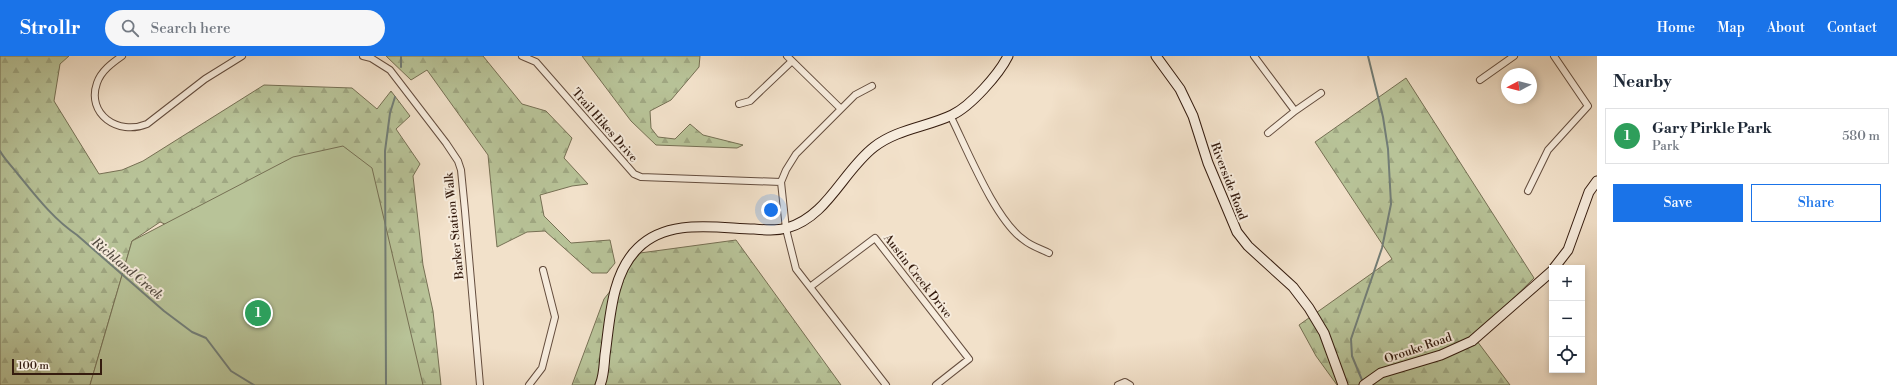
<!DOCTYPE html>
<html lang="en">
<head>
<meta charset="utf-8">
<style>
  :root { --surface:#fff; --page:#f6f6f7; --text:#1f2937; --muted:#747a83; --line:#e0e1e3; --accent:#1a73e8 }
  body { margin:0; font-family:"Libre Bodoni",serif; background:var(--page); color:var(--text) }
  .controls { position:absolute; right:12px; bottom:12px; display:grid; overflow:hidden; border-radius:0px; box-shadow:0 2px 6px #0003 }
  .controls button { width:36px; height:36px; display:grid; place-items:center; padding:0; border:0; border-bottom:1px solid var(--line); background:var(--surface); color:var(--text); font:20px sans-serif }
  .compass { position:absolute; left:1501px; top:12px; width:36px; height:36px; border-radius:50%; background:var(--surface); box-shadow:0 2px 6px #0003; rotate:263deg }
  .scale { position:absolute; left:12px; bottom:10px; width:90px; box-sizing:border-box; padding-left:4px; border:2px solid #351c0f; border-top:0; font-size:11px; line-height:14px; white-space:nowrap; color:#351c0f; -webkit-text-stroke:3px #f7ecdd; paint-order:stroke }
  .you { position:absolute; left:771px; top:154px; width:14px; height:14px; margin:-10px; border:3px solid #fff; border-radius:50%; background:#1a73e8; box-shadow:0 0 0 6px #1a73e833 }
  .badge { display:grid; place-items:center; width:26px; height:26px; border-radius:50%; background:var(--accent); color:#fff; font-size:13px; font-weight:700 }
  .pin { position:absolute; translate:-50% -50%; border:2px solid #fff; box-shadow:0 1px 4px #0006 }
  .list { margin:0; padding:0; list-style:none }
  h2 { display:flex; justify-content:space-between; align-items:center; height:52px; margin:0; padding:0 16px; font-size:17px }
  h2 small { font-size:13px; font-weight:400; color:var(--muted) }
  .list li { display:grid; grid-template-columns:26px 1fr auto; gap:12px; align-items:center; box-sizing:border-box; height:56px; margin:0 8px 8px; padding:0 8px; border:1px solid var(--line); border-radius:0px }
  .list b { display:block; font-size:15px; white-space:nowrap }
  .list p { margin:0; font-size:13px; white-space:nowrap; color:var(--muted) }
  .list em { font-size:13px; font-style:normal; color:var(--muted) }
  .actions { display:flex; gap:8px; padding:12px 16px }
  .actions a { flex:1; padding:9px 0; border:1px solid var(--accent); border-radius:0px; text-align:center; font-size:14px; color:var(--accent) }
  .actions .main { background:var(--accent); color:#fff }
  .icon { flex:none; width:22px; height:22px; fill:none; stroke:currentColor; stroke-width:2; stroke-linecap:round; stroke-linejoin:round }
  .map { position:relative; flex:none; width:1597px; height:329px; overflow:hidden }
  header { display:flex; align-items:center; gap:24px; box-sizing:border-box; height:56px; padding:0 20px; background:var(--accent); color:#fff }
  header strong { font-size:19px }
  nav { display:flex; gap:22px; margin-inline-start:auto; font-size:14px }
  .search { width:280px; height:36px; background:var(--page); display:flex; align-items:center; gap:10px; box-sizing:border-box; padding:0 14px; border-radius:22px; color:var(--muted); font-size:15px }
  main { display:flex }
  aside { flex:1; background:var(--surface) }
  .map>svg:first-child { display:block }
</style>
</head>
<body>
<header>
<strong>Strollr</strong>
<div class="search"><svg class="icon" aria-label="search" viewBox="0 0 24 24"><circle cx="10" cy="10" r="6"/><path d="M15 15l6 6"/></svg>Search here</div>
<nav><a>Home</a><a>Map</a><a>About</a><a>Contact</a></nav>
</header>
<main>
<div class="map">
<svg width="1597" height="329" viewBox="0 0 1597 329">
  <defs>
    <pattern id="forest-firs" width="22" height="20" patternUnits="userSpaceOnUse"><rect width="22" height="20" fill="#b8c398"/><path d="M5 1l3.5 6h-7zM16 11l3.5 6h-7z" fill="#9fa782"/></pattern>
  </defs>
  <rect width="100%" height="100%" fill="#f2e1ca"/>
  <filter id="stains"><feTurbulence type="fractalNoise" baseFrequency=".005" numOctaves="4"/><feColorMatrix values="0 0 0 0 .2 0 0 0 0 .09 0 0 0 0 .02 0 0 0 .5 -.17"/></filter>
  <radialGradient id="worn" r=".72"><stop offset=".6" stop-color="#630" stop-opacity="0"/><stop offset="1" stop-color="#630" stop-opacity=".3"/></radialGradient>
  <!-- forest -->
  <path fill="url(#forest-firs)" stroke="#767054" d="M0,0H69L60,8L54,45L99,118L122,114L143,105L264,29L352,32L377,53L391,35L410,60L396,73L420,108L413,120L423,209L433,255L441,329H371L236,198L160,166L132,185L90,329H0Z
    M386,0H483L522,48L546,55L572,82L564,102L588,128L572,130L540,139L544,160L571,187L610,184L615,207L607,217H592L545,175L527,176L497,191L488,99L427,14L411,24Z
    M582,0H700L699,11L671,44L650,55L651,72L658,81L675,83L690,68L703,79L743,89L737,92L656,89L631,65Z
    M1406,22L1534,222L1474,281L1510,329H1337L1316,300L1299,269L1392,203L1315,86Z
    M736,184L841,329H572L604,243L640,197Z"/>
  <!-- park -->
  <path fill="#b8c398" stroke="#767054" d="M343,90L372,112L423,329H90L132,185L293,101Z"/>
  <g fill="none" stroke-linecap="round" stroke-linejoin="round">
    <!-- stream -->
    <path stroke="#727d76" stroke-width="2" d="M401,11V0
      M0,95C5,104 11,109 17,117C35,139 53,163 77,179L164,255L192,276L206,282L231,315L254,329
      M1362,324L1352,300L1351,283L1382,192L1391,148L1388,93L1383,61L1368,0
      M386,329L385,95L390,57L395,41"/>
    <!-- street casing -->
    <g stroke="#644d3e" stroke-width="8">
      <path id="street" d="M122,0C112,7 101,15 97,27C86,58 118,80 147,68L205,23L242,0
        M363,0L371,2L390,14L446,87L458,105L461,114L465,155L480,329
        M522,0L536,6L634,118L641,121L781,126
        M787,0L841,53
        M1254,0L1295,55
        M1480,24L1514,0
        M872,30L855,39L796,98L786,114L781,126L786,173L796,213L886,329
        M739,48L750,45L792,5
        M950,59C967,93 995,164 1024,184C1031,190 1041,193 1049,197
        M1268,77L1295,55L1321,37
        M1528,135L1548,94L1588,50L1554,0
        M810,231L875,182L969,303L936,329
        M529,329L542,312L555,261L543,214
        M1118,329L1125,326L1130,329"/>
    </g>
    <!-- secondary casing -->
    <g stroke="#351c0f" stroke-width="11">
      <path id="secondary" d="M1156,0L1180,33L1193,60L1208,107L1237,176L1248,190L1293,231L1309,252L1324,277L1343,329
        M1554,212L1568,194L1589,136L1597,125
        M600,329C604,320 604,309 605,299C610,264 611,218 638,192C668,162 716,172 754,173C765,174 776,175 787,172C827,161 843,115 874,91C897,73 927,71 952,59C971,50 999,18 1008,0
        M1364,329L1381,317L1441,299L1472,285L1552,215"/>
    </g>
    <!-- street -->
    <use href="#street" stroke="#f7ecdd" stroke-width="6"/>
    <!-- secondary -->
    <use href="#secondary" stroke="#f7ecdd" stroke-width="9"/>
  </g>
  <g text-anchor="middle" stroke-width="4" stroke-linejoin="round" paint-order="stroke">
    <!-- street labels -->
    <g font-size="12" fill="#351c0f" stroke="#f7ecdd">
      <text transform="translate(605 69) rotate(49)" y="4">Trail Hikes Drive</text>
      <text transform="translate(1229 125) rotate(69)" y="4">Riverside Road</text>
      <text transform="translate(454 170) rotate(-96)" y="4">Barker Station Walk</text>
      <text transform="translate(918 220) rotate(52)" y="4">Austin Creek Drive</text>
      <text transform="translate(1418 292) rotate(-19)" y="4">Orouke Road</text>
    </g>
    <!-- water labels -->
    <g font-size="13" font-style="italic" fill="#544c42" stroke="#f7ecdd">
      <text transform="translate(128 212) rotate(40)" y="5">Richland Creek</text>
    </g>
  </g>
  <rect width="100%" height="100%" filter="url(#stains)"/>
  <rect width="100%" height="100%" fill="url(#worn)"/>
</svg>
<div class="controls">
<button>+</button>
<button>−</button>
<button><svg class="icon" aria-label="locate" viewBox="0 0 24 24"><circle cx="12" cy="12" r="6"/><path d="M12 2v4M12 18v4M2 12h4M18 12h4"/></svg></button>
</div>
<svg class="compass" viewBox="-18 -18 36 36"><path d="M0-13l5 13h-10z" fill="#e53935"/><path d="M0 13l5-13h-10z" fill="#747a83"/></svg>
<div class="scale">100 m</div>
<div class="you"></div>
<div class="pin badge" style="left:258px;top:257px;background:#2e9e5b">1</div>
</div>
<aside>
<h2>Nearby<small></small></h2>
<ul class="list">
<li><span class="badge" style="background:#2e9e5b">1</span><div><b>Gary Pirkle Park</b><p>Park</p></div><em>580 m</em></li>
</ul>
<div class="actions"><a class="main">Save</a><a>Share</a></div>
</aside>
</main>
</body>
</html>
